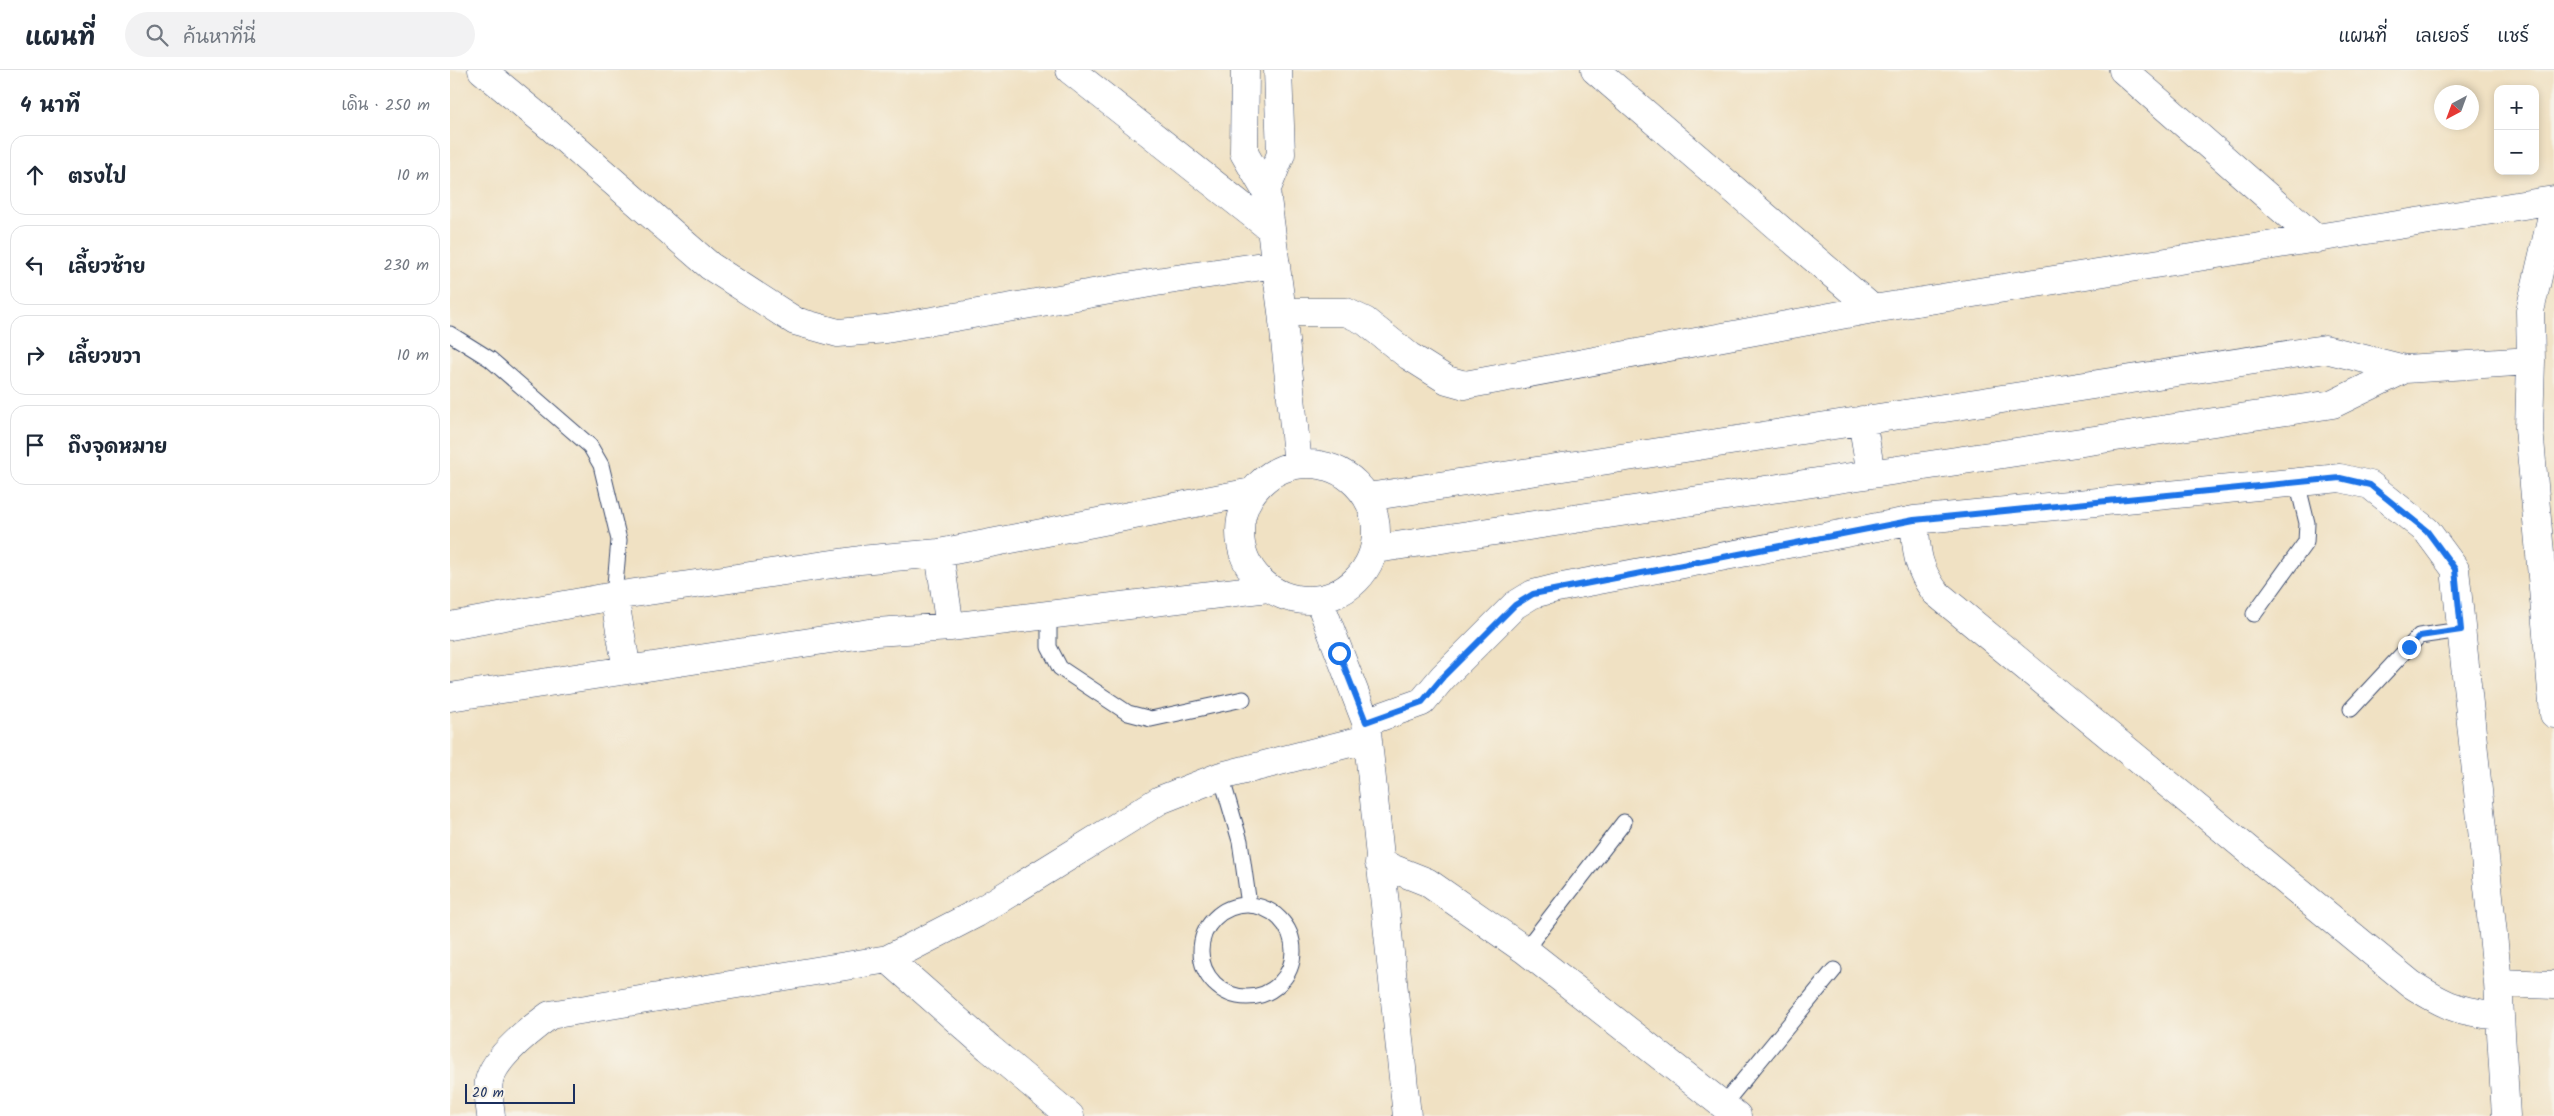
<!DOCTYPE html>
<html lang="th">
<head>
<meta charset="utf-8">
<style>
  :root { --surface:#fff; --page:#f2f2f3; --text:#1f2937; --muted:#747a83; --line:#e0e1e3 }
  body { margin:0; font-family:Kalam,"Playpen Sans Thai",sans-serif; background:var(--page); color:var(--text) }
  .controls { position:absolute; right:15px; top:15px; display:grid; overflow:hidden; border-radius:10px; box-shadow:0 2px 8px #0003 }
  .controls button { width:45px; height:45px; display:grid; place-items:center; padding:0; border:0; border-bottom:1px solid var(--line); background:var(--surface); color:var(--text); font:25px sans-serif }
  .compass { position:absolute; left:1984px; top:15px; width:45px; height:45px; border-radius:50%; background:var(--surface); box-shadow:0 2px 8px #0003; rotate:221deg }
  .scale { position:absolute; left:15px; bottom:12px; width:110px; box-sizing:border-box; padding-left:5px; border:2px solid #1b2f5e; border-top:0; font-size:14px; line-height:18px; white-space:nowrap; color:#1b2f5e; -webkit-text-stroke:4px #f7f3e8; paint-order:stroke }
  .stop { position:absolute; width:15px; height:15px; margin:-11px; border:4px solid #1a73e8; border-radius:50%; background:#fff }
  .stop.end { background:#1a73e8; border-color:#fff; box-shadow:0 1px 5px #0008 }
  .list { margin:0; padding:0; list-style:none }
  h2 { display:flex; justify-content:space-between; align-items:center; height:65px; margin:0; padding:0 20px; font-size:21px }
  h2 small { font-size:16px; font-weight:400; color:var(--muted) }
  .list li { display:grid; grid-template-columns:32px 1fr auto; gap:15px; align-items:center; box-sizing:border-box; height:80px; margin:0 10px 10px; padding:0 10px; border:1px solid var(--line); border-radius:15px }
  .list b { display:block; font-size:19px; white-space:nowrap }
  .list em { font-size:16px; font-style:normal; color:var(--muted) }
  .icon { flex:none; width:28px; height:28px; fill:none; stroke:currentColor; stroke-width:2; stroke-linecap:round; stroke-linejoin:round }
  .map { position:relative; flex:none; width:2104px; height:1046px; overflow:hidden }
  header { display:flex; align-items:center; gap:30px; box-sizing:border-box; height:70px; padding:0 25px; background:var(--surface); border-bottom:1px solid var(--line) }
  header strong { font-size:24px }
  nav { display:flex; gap:28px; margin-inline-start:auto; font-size:18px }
  .search { width:350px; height:45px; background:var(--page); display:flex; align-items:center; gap:12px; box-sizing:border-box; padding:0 18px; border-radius:28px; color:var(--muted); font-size:19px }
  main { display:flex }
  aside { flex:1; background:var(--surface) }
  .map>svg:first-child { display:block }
</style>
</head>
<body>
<header>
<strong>แผนที่</strong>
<div class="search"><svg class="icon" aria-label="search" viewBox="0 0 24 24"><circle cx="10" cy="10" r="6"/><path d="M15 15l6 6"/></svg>ค้นหาที่นี่</div>
<nav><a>แผนที่</a><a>เลเยอร์</a><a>แชร์</a></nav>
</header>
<main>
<aside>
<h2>4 นาที<small>เดิน · 250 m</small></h2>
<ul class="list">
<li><svg class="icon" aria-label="ahead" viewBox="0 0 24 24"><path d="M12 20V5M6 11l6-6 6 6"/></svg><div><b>ตรงไป</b></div><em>10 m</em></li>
<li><svg class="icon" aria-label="left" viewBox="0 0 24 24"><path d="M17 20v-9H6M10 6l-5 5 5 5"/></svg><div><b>เลี้ยวซ้าย</b></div><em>230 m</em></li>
<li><svg class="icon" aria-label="right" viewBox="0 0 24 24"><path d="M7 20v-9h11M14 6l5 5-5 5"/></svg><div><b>เลี้ยวขวา</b></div><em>10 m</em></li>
<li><svg class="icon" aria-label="arrive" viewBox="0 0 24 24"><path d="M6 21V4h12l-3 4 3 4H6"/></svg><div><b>ถึงจุดหมาย</b></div></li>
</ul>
</aside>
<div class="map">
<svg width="2104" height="1046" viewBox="0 0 2104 1046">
  <rect width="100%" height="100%" fill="#f7f3e8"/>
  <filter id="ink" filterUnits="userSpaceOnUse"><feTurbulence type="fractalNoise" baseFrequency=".02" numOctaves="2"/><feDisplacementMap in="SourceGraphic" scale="10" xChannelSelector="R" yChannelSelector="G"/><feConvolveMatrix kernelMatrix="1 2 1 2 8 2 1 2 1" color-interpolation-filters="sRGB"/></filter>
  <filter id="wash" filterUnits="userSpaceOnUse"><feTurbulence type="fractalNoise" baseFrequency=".0096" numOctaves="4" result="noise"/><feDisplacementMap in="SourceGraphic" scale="20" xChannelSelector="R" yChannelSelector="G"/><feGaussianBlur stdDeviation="1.12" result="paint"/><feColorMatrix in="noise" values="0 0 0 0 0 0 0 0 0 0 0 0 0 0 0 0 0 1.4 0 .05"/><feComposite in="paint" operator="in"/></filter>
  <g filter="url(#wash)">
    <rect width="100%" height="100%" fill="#f0e1c3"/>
  </g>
  <g filter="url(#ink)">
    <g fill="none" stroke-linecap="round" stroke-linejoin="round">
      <!-- lane casing -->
      <g stroke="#3b4a6d" stroke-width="17">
        <path id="lane" d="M0,264L40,289L140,376L151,395L169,470L164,526
          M1804,544L1856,472L1857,453L1847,412
          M599,545V577L610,598L678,643L701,649L793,629
          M1901,639L1969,566L2011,560
          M771,706L790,771L799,835
          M751 881a46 46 0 1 1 92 0a46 46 0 1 1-92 0Z
          M1075,880L1174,752
          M1273,1035L1384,900"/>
      </g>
      <!-- street casing -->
      <g stroke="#3b4a6d" stroke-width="29">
        <path id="street" d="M32,0L102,58L260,196L345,251L388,263L436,259L706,212L826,194
          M620,0L821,159
          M795,0L794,83L816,121L832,242L848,394
          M1145,0L1423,239
          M1673,0L1866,169
          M816,121L831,84L828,0
          M832,242H896L915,251L959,286L997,310L1015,315L1423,239L2104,130
          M2081,291L2080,241L2104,137
          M1412,350L1421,404
          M790 462a68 68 0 1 1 136 0a68 68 0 1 1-136 0Z
          M918,427L1875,279L1955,299L2081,291L2079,358L2104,644
          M1464,450C1467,482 1466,495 1485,522L1961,914C1997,937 2008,941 2050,946
          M926,479L1883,334L1955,299
          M489,483L500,557
          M164,526L177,600
          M869,530L916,652L957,1046
          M0,556L164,526L410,490L489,483L802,422
          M0,627L426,562L500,557L818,518
          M916,652L972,632L993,607L1065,535L1083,524L1107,518L1464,450L1890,408L1920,415L1977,461L2005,499L2048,913L2056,1046
          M929,793L977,812L1075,880L1287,1046
          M438,889L539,978L620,1046
          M2048,913L2104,915
          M41,1046C40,1035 37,1021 39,1011C45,986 81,959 100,945L438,889L527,843L710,730L771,706L916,669"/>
      </g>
      <!-- lane -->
      <use href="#lane" stroke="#fff" stroke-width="15"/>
      <!-- street -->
      <use href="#street" stroke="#fff" stroke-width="28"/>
    </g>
  </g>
  <g fill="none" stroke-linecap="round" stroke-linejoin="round" filter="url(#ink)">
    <!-- route -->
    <path stroke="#1a73e8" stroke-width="6" d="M889,583L916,652L972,632L993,607L1065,535L1083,524L1464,450L1890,408L1920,415L1977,461L2005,499L2011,560L1970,566L1959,577"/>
  </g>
</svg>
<div class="controls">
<button>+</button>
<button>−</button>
</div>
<svg class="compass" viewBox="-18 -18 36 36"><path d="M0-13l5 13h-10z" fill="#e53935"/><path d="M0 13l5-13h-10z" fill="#747a83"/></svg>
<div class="scale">20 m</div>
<div class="stop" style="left:889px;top:583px"></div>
<div class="stop end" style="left:1959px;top:577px"></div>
</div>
</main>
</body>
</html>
